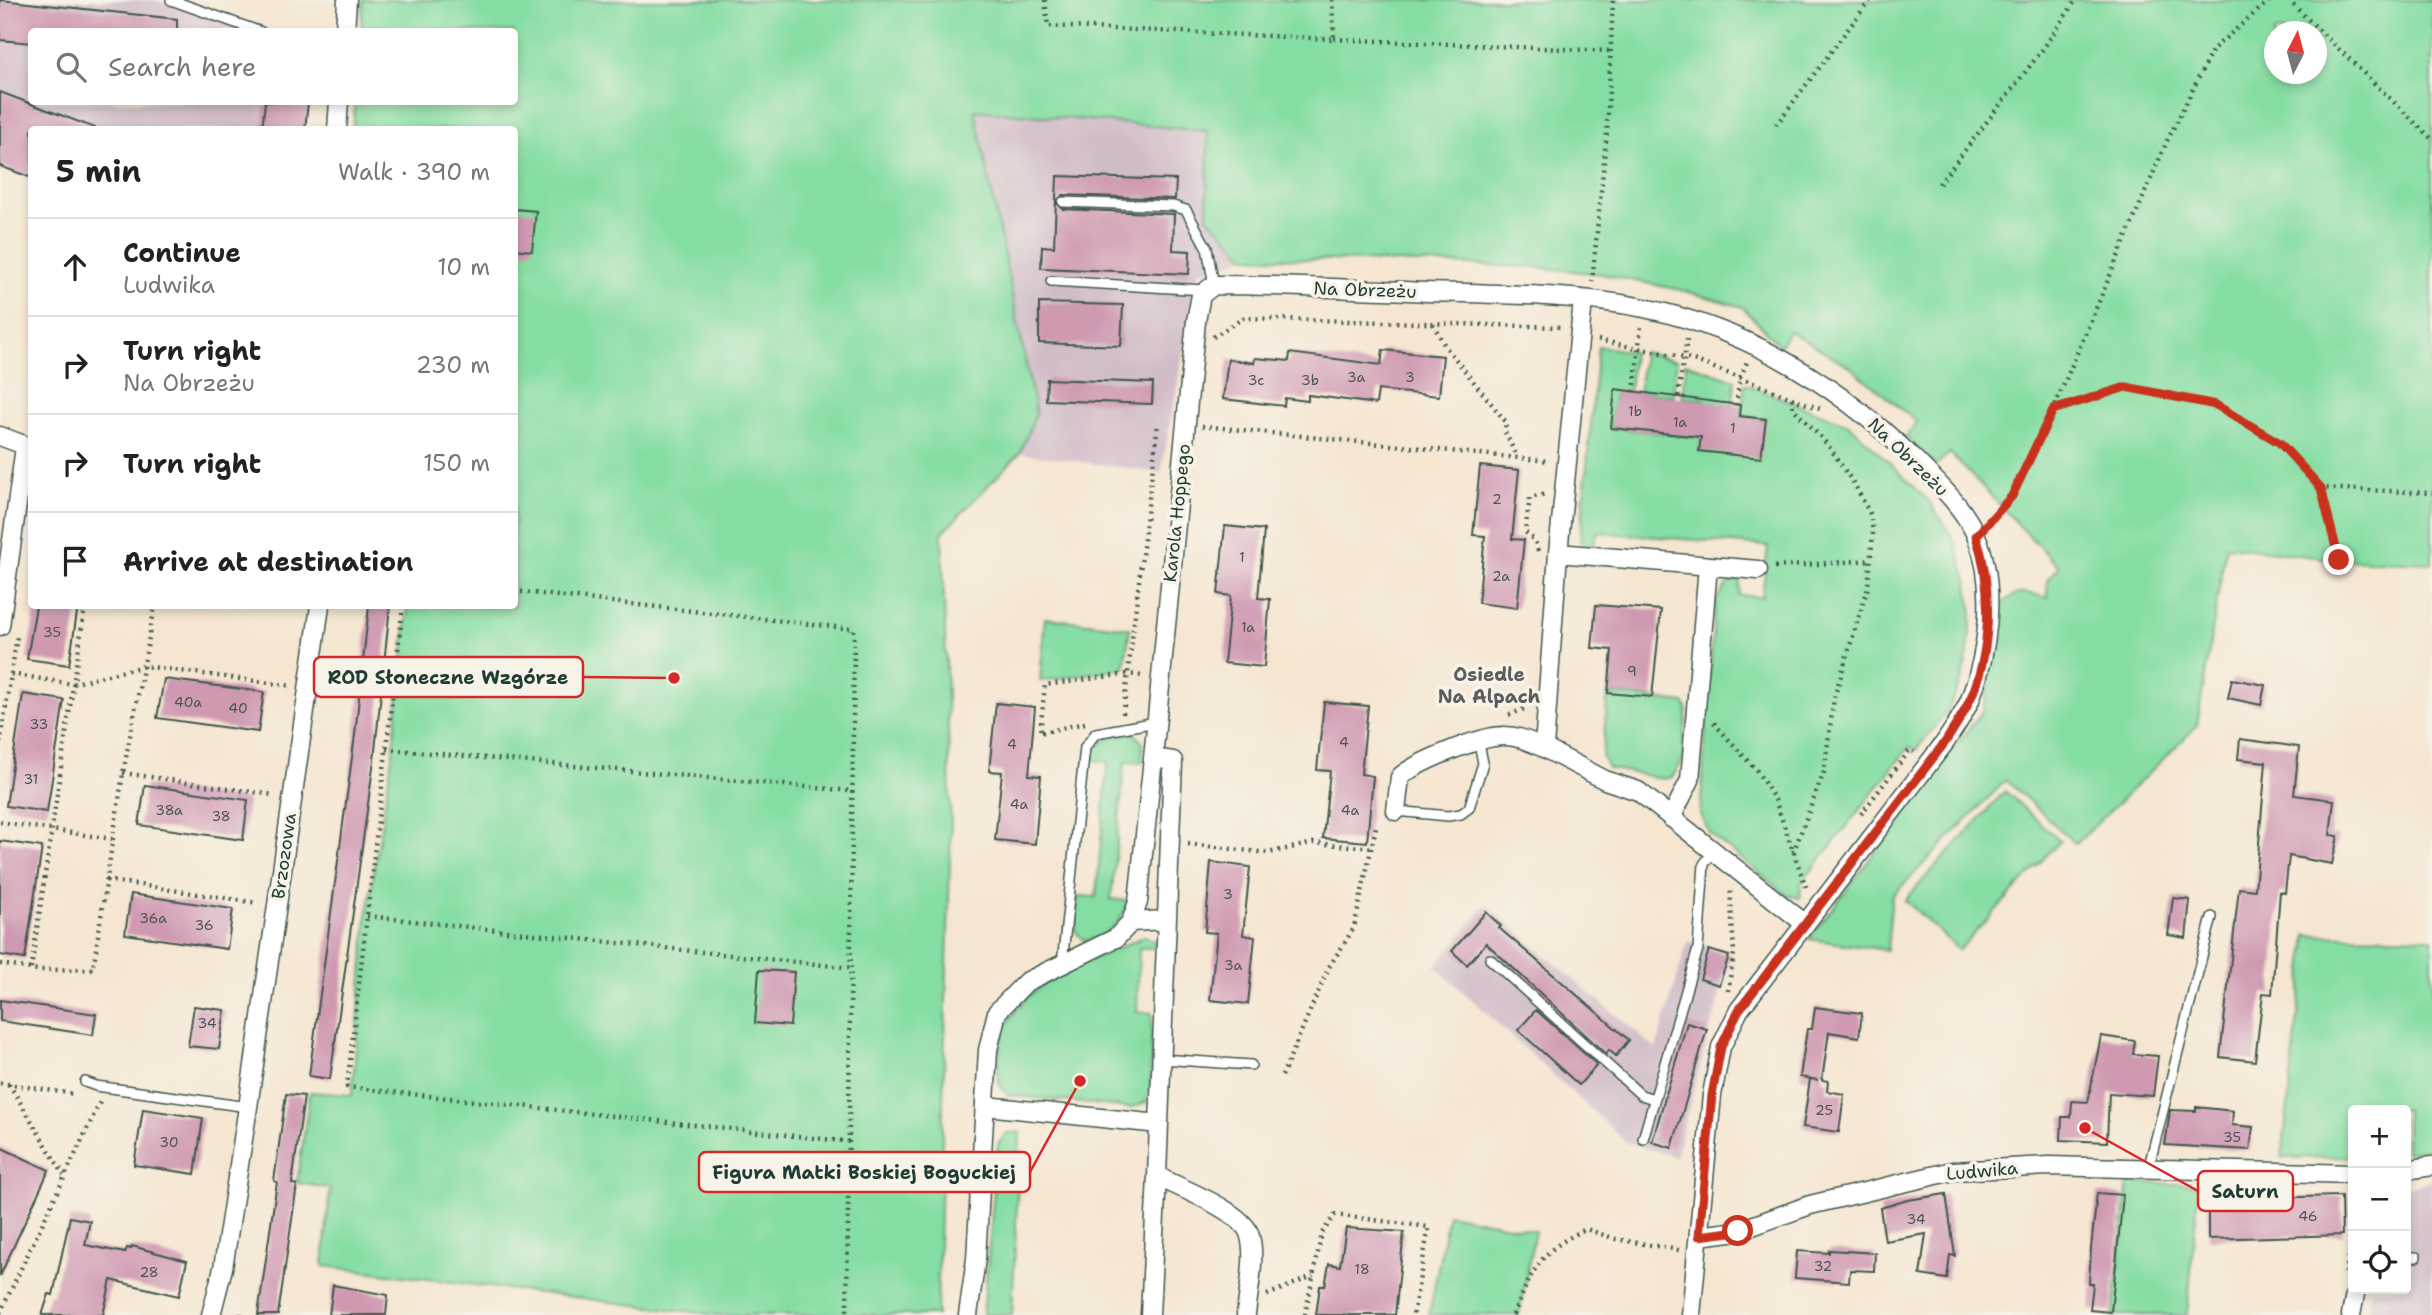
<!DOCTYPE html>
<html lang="en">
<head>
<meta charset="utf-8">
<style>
  :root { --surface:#fff; --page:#f2f2f2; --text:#222; --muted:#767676; --line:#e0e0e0 }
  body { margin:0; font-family:"Shantell Sans",sans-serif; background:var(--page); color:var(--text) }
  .controls { position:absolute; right:21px; bottom:21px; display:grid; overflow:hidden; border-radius:7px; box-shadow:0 4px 10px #0003 }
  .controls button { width:63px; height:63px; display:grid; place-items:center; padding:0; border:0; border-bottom:2px solid var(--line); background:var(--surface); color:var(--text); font:35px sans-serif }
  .compass { position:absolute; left:2264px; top:21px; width:63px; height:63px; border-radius:50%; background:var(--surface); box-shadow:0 4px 10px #0003; rotate:6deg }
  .stop { position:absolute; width:21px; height:21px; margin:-16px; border:5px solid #c8321e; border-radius:50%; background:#fff }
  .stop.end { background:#c8321e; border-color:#fff; box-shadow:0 2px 7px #0008 }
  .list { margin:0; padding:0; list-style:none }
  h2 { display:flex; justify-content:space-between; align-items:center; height:91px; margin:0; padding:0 28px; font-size:30px }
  h2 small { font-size:23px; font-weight:400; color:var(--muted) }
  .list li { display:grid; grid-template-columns:46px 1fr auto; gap:21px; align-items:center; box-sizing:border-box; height:98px; padding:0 28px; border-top:2px solid var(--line) }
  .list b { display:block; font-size:26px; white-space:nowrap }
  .list p { margin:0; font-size:23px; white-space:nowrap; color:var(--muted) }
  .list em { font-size:23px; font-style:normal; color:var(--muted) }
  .icon { flex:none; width:38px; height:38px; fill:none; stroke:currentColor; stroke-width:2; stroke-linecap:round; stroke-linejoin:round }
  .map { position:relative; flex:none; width:2432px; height:1315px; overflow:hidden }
  .search { position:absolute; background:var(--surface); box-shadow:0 4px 10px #0003; left:28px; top:28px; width:490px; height:77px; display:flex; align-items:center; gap:18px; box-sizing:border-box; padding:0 24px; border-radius:7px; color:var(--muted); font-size:26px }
  .panel { position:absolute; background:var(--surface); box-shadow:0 4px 10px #0003; left:28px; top:126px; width:490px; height:483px; border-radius:7px }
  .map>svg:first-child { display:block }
</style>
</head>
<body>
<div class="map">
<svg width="2432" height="1315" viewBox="0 0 2432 1315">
  <rect width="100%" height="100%" fill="#f7f3e8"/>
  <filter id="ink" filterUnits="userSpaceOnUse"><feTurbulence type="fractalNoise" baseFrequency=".0143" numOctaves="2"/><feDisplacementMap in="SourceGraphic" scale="14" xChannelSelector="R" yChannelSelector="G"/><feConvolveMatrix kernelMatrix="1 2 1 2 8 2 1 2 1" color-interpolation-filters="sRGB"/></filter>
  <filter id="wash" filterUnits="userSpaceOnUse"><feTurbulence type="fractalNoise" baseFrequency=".00686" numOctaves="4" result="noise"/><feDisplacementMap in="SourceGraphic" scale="28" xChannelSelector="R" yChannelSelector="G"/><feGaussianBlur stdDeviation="1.57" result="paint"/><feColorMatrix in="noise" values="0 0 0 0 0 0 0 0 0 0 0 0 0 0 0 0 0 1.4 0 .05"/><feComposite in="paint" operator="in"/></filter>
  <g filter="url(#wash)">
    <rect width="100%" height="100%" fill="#f5e6d1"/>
    <!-- industrial -->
    <path fill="#d1bdc9" d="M0,0H155L248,31L32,32V102H310L305,129L32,130L0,144Z
      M975,109L1208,131L1207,217L1247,257L1198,272L1161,473L1020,453L1036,413Z
      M1486,905L1656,1049L1688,941L1731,954L1675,1157L1627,1143L1435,966Z
      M2432,1181V1315H2367L2372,1289H2406V1187Z"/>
    <!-- green -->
    <path fill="#84dda2" stroke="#528d6b" stroke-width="2" fill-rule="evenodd" d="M363,0H2432V563L2339,560L2226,546L2197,726L2076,844L2006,780L1892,896L1887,950L1809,939L1984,709L2000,606C2015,589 2027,592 2048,598L2047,580L2059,567L1950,453L1936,465L1906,437L1917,422L1849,366L1789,331L1780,346L1742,307L1685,291L1601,274L1535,267L1247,257L1207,217L1208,131L975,110L1036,414L1020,453L942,533L951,827L937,1315H716L323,1266L330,1188L297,1183L310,1092L352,1095L367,916L393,751L408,606H514V130L353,129L355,102H514V32L361,31ZM2274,32H2316V74H2274Z
      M1598,346L1633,352L1629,391L1615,390L1611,428L1701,437L1700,450L1765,419L1741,416L1745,384L1849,424L1928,500L1954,539L1968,584L1972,615L1967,658L1961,682L1947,712L1916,750L1909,747L1801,884L1800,898L1787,895L1710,834L1700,814L1715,602L1727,584L1740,579L1739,595L1762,597L1768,546L1597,532L1594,547L1580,541Z
      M1643,352L1677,361L1673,396L1639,392Z
      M1686,363L1735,380L1733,405L1703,412L1704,399L1682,397Z
      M1045,618L1130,628L1124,668L1040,681Z
      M1608,693L1684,703L1687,708L1682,762L1672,777L1664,779L1608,768L1602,756Z
      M1134,733L1143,743L1142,763L1125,762L1111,899L1128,901C1123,921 1105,938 1084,941L1075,931L1077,896L1096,897L1108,762L1091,760C1098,736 1111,736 1134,733Z
      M2005,791L2060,841L1959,950L1905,900Z
      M2307,935L2432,938V1147L2406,1152V1110H2353V1157L2282,1158Z
      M1145,936L1154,941V948H1139L1137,1012L1152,1013L1150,1087L1146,1102L1131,1108L1008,1095C995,1084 998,1072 999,1056C1004,983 1089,963 1145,936Z
      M1020,1132L1012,1315H983L998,1144L1007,1133Z
      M2128,1182L2199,1185L2187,1315H2113Z
      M1448,1214L1535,1231L1519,1315H1429Z"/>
    <g id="blocks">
      <!-- building -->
      <path fill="#cf99b2" d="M0,0L177,19V32H32V43L0,40Z
        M0,92L95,128L94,130H32V178L0,166Z
        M265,102H308L305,130H262Z
        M1057,176L1176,180L1175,199L1063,195L1056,202L1063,209L1174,214L1173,250L1190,251L1189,274L1041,268L1042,246L1054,247Z
        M514,209L536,211L532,251L514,249Z
        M1039,303L1123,305L1121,346L1039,343Z
        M1383,350L1443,356L1439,396L1378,390L1376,404L1308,395V401L1285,398L1284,406L1223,399L1228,359L1254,363L1255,358L1289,361L1290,353L1381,365Z
        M1047,379L1153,383L1152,404L1046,400Z
        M1615,389L1740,405L1739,416L1766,419L1761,458L1699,451L1701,437L1611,428Z
        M1480,466L1519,470L1512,539L1524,540L1517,608L1478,603L1485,536L1473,535Z
        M1225,526L1264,530L1258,598L1270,599L1264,667L1224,663L1231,596L1218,594Z
        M1596,605L1661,610L1652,697L1608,693L1612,650L1592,648Z
        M36,606H78L69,665L27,659Z
        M369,606H390L374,760L330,1079L309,1076L355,735Z
        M164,679L264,692L258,732L157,718Z
        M2232,679L2265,685L2261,705L2228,698Z
        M23,694L64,700L47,812L6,806Z
        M1324,702L1368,706L1361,774L1373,776L1367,842L1323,838L1330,771L1317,770Z
        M996,703L1035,707L1029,775L1041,776L1035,844L995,840L1002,772L989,771Z
        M2240,739L2299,747L2294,795L2334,800L2330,835L2338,836L2332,864L2289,856L2285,893L2280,892L2272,994L2263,993L2255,1061L2220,1057L2239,888L2255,890L2266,762L2238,759Z
        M145,785L248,800L243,840L139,825Z
        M0,841L42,847L25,959L0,955Z
        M1211,862L1250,867L1243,935L1255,937L1248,1004L1210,1000L1217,933L1205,932Z
        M131,894L233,909L227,949L125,934Z
        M2173,898L2190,900L2186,938L2168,935Z
        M1486,912L1501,926L1499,928L1629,1040L1616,1056L1609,1050L1606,1054L1486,943L1467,965L1452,951Z
        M1709,950L1729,956L1719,985L1700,979Z
        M759,970L794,972L790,1026L755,1023Z
        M0,1000L96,1014L93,1035L0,1021Z
        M194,1006L225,1010L219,1049L188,1046Z
        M1815,1007L1862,1013L1859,1037L1829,1032L1822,1080L1828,1081L1827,1091L1844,1094L1839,1132L1803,1127L1810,1079L1818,1080L1800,1077L1807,1029H1812Z
        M1536,1010L1597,1065L1579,1085L1518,1030Z
        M1687,1023L1707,1029L1672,1148L1652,1142Z
        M2101,1036L2135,1041L2133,1054L2158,1056L2153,1096L2109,1093L2107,1142L2061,1140L2062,1117H2071L2072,1101L2088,1102Z
        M286,1094L304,1096L292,1184L297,1185L278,1315H258L277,1182L274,1181Z
        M2196,1107L2233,1111L2232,1125L2253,1127L2250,1150L2165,1145L2170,1110L2196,1111Z
        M143,1109L203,1118L195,1174L134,1165Z
        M0,1147L49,1170L0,1276Z
        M2097,1193L2123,1195L2111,1312L2090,1310L2093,1284H2089L2091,1248Z
        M1946,1194L1955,1256L1950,1255L1947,1279L1920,1275L1926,1234L1885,1241L1880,1208L1908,1200Z
        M2341,1196L2342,1235L2208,1239V1199Z
        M70,1217L90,1221L85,1245L125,1253L127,1248L131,1249L132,1246L187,1261L179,1296L111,1280L103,1315H42L49,1294L53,1295Z
        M1346,1228L1404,1232L1395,1315H1316L1320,1286H1325L1329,1264L1340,1266Z
        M1829,1250L1875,1253L1874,1271L1850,1270L1849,1282L1795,1278L1797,1251L1829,1253Z
        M333,1285L388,1295L386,1315H329Z"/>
    </g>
  </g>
  <g filter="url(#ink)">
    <use href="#blocks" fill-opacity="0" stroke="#3f564c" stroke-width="2"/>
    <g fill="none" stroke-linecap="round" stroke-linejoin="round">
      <!-- lane casing -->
      <g stroke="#3f564c" stroke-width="12">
        <path id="lane" d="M171,0L261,32
          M1063,202L1173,206L1186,210L1207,248L1214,285
          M1051,281L1204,290
          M1396,811L1448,816L1461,814L1469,808L1483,763L1479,743
          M1490,959L1641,1095L1654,1099
          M1062,964L1085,747L1096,733L1156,722
          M1161,1059L1251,1065
          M85,1082L96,1086L248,1107
          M1643,1139L1698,949L1704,864L1713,852
          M2148,1170L2212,917
          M2406,1257H2416"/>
      </g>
      <!-- street casing -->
      <g stroke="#3f564c" stroke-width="21">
        <path id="street" d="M345,32L347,0
          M337,130L339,102
          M1583,300L1558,553L1544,748L1605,780L1638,791L1804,923
          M0,436L32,448
          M1558,553L1758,570
          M0,626L25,447
          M1396,811L1400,777C1416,762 1479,737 1502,736C1517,735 1530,742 1544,748
          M1671,818L1690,780L1708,566
          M1131,922L1138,902L1153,758
          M986,1106L1159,1124
          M2406,1170L2432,1166
          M1699,1236L1738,1231L1810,1205L1953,1171L2049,1166L2353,1174
          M211,1315L223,1268L248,1107L320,606
          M968,1315L976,1259L988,1050L997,1012L1026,982L1116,938L1131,922L1165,920
          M1150,1315L1157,1176
          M1246,1315C1248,1291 1257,1256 1249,1233C1240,1210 1179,1188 1157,1176L1173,761L1153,758L1196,321L1201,295L1214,285C1285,285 1356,289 1427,292C1499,294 1573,294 1644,308C1751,330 1842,388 1918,463C1939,484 1966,510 1977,538C1997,587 1988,652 1970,700C1964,714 1954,728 1946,741L1739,1010L1721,1047L1712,1095L1691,1315
          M2351,1315L2356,1289"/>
      </g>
      <!-- path -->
      <path stroke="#3f564c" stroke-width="4.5" stroke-dasharray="2 5" stroke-linecap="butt" d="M1045,0L1048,26L1334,39L1332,0
        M2288,0L2432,139
        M1334,39L1610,51
        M1776,125L1870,0
        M1939,184L2043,49L2076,0
        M1592,282L1607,131L1613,0
        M1433,324L1445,346L1506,422L1505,432L1517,457
        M1213,337L1243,318L1563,327
        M1598,340L1691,359L1820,409
        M1634,392L1641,326
        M1678,396L1687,339
        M1792,398L1793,408L1828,445L1856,487L1870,514L1873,532L1868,587L1834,698L1824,772L1793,853
        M1736,405L1740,378L1747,362
        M2054,409L2126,387L2216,405L2280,443L2321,488L2432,493
        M1202,426L1549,461
        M2321,488L2339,560
        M1990,520L2012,496L2053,410L2167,141L2213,49L2270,0
        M1538,551L1535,541L1525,532L1530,498L1546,494
        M1775,567L1872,560
        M514,591L854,629L847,1315
        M403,606L347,1087L851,1142
        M11,674L72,684L144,666L292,686
        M1123,714L1158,423
        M1509,715L1527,708
        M1085,723L1040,733L1045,685L1127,674L1144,676
        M1714,723L1757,771L1775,800L1806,887
        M0,743L17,637
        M386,749L852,791
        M123,773L274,795
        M1861,814L1910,750L1914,752
        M0,822L112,839
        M1188,844L1268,853L1313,843L1374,848
        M106,880L258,903
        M367,916L851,968
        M0,964L38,970L93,969L123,773L155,606
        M31,969L85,606
        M1728,991L1734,953L1730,888
        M1282,1076L1329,967L1354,928L1376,827
        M0,1083L75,1094
        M9,1084L64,1175
        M2346,1273L2353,1230
        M1267,1295L1313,1276
        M0,1313L100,1102
        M241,1315V1313
        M1305,1315L1322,1233L1335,1215L1429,1227L1413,1315
        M1513,1315C1534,1269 1537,1252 1586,1229L1616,1239L1679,1250"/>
      <!-- lane -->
      <use href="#lane" stroke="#fff" stroke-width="9"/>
      <!-- street -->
      <use href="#street" stroke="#fff" stroke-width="18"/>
    </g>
  </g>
  <g fill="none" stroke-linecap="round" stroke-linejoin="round" filter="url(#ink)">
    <!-- route -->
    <path stroke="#c8321e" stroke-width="9" d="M1738,1231L1699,1236L1712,1095L1721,1047L1739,1010L1946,741C1953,729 1962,717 1968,704C1992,655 1993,587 1976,536L2012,496L2053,410L2126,387L2216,405L2280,443L2321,488L2339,560"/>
  </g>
  <g text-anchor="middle" stroke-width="7" stroke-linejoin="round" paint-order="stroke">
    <!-- number labels -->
    <g font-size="14" fill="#4b5454">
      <text x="1356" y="382">3a</text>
      <text x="1410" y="382">3</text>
      <text x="1256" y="385">3c</text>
      <text x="1310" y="385">3b</text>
      <text x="1635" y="416">1b</text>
      <text x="1680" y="427">1a</text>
      <text x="1733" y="433">1</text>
      <text x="1497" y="504">2</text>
      <text x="1242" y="562">1</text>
      <text x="1501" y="581">2a</text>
      <text x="1248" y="632">1a</text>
      <text x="52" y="637">35</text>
      <text x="1632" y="676">9</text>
      <text x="188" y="707">40a</text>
      <text x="238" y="713">40</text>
      <text x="39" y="729">33</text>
      <text x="1344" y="747">4</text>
      <text x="1012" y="749">4</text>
      <text x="31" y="784">31</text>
      <text x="1019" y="809">4a</text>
      <text x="169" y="815">38a</text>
      <text x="1350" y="815">4a</text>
      <text x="221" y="821">38</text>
      <text x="1228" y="899">3</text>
      <text x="153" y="923">36a</text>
      <text x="204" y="930">36</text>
      <text x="1233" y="970">3a</text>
      <text x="207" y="1028">34</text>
      <text x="1824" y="1115">25</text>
      <text x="2232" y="1142">35</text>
      <text x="169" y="1147">30</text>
      <text x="2308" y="1221">46</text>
      <text x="1916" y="1224">34</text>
      <text x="1823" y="1271">32</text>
      <text x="1362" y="1274">18</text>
      <text x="149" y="1277">28</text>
    </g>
    <!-- street labels -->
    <g font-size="18" fill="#1f3d34" stroke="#f7f3e8">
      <text transform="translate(1365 290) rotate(2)" y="6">Na Obrzeżu</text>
      <text transform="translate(1908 457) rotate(44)" y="6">Na Obrzeżu</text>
      <text transform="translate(1177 513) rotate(-84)" y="6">Karola Hoppego</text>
      <text transform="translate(284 856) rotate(-82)" y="6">Brzozowa</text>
      <text transform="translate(1982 1171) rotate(-5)" y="6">Ludwika</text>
    </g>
    <!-- neighbourhood labels -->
    <g font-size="19" font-weight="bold" fill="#5d5d60" stroke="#f7f3e8">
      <text x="1489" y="681">Osiedle<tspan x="1489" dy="22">Na Alpach</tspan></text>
    </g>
  </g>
  <!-- callouts -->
  <path fill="none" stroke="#d62828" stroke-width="2.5" d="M674 678L583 677M1080 1081L1030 1172M2085 1128L2198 1191"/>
  <g fill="#d62828" stroke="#f7f3e8" stroke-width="2.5">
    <circle cx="674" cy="678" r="7"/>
    <circle cx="1080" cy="1081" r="7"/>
    <circle cx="2085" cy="1128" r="7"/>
  </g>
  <g fill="#f7f3e8" stroke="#d62828" stroke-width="2.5">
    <rect x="314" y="657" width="269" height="40" rx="7"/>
    <rect x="699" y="1152" width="331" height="40" rx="7"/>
    <rect x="2198" y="1171" width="95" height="40" rx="7"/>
  </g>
  <g font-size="19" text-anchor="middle" font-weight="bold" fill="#1f3d34">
    <text x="448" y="684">ROD Słoneczne Wzgórze</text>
    <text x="864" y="1179">Figura Matki Boskiej Boguckiej</text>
    <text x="2245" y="1198">Saturn</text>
  </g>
</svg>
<div class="controls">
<button>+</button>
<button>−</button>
<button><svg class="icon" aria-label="locate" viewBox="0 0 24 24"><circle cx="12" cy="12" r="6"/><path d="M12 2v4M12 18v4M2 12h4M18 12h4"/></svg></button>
</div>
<svg class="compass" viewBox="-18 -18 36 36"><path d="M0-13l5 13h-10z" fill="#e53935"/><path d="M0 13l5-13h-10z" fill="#767676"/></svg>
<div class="stop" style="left:1738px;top:1231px"></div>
<div class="stop end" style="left:2339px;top:560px"></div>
<div class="search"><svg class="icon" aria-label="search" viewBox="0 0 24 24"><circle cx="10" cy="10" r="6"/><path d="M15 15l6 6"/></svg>Search here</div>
<section class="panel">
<h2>5 min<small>Walk · 390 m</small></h2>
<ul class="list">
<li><svg class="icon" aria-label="ahead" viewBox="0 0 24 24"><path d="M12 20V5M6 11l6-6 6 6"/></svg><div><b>Continue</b><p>Ludwika</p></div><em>10 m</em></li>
<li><svg class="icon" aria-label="right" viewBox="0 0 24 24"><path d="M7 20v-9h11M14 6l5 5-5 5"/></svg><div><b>Turn right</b><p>Na Obrzeżu</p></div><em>230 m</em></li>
<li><svg class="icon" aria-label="right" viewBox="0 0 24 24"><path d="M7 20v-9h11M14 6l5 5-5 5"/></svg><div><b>Turn right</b></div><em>150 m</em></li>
<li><svg class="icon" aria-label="arrive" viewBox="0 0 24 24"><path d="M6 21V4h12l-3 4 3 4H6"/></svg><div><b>Arrive at destination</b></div></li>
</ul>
</section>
</div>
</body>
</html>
